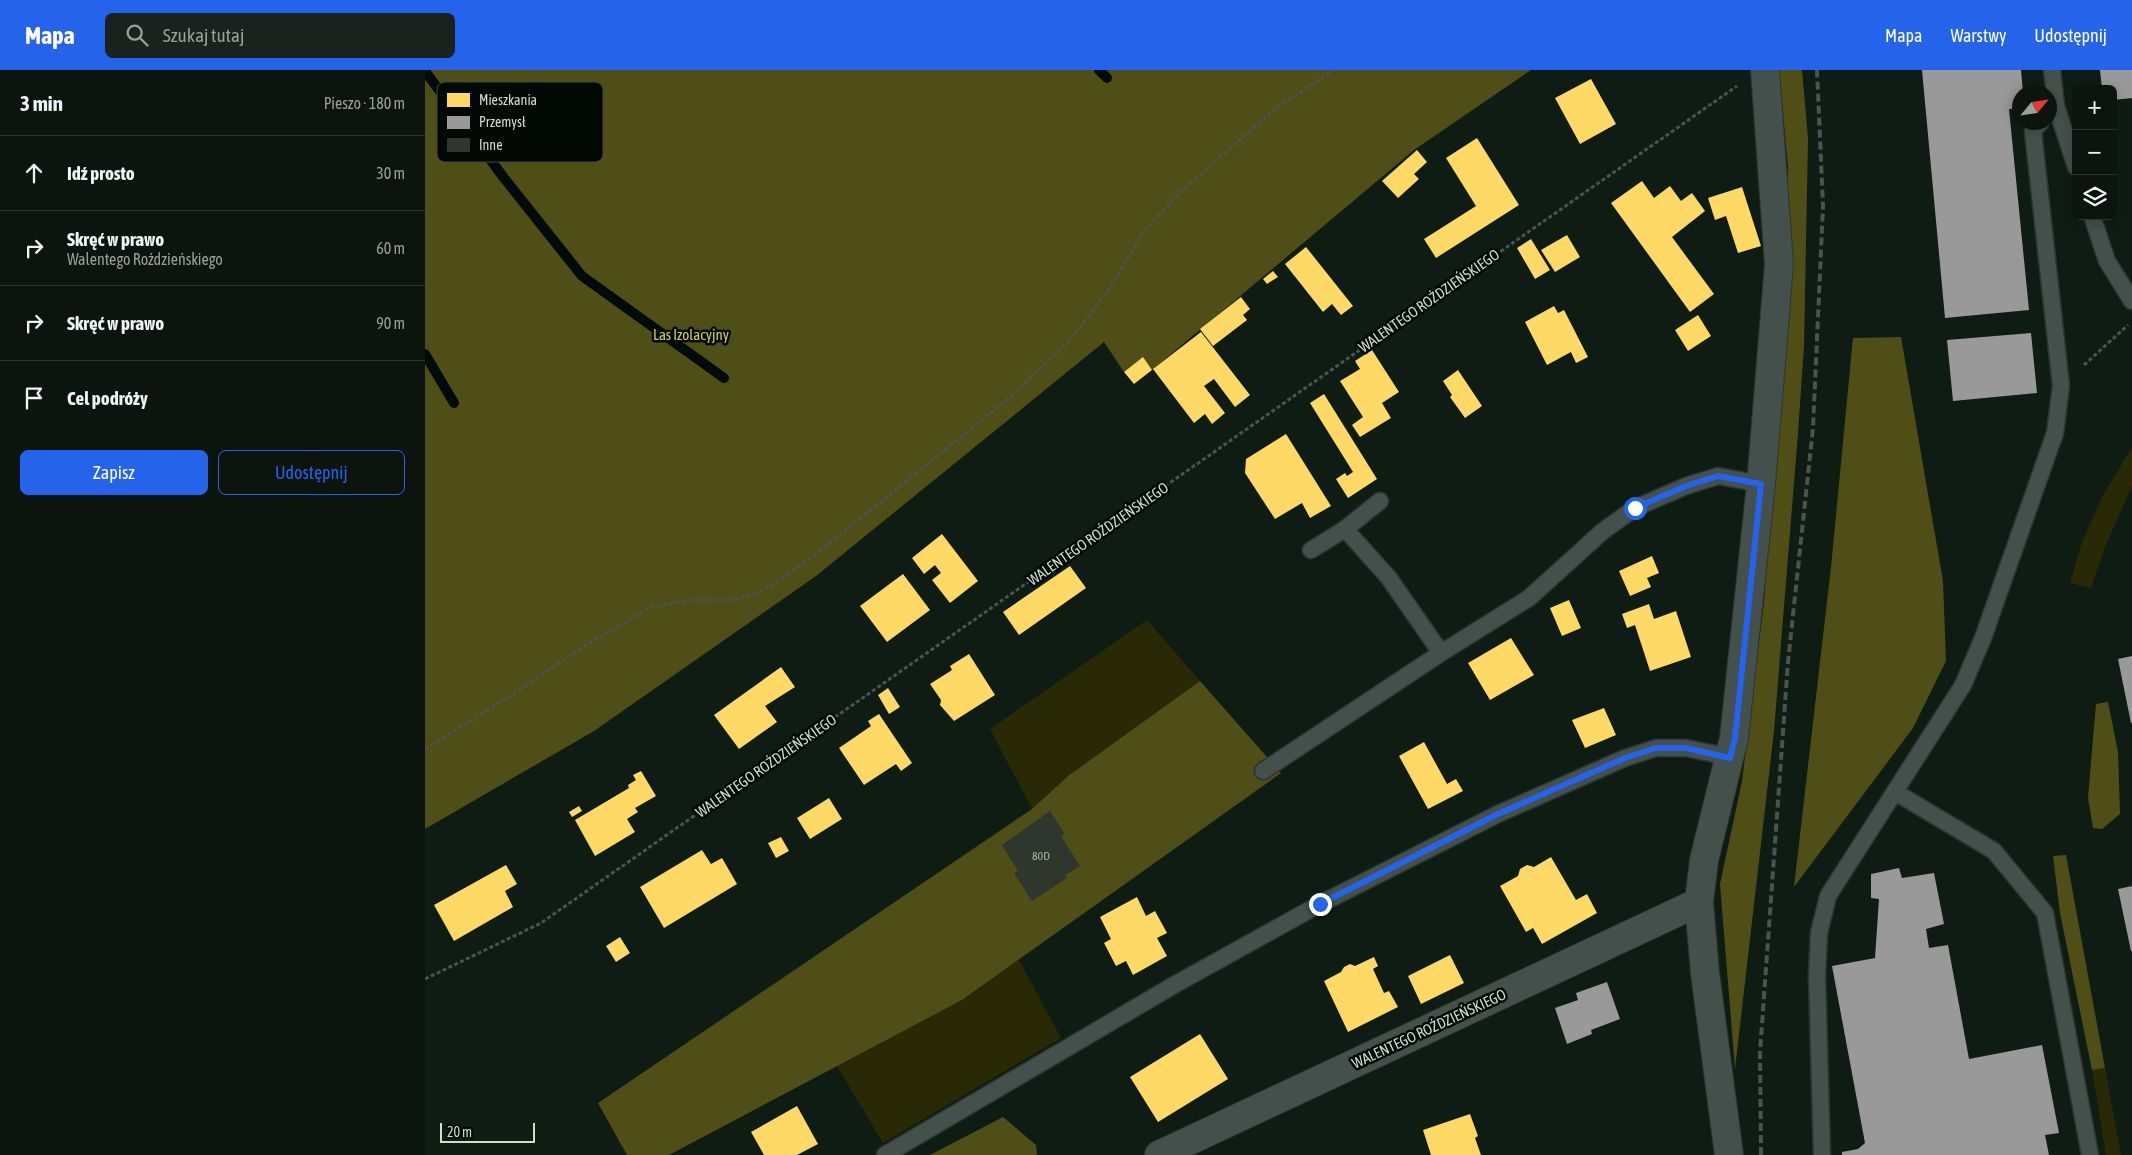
<!DOCTYPE html>
<html lang="pl">
<head>
<meta charset="utf-8">
<style>
  :root { --surface:#0b150e; --page:#19221c; --text:#f1f3f6; --muted:#9a9f9e; --line:#2b342e; --accent:#2563eb }
  body { margin:0; font-family:"Asap Condensed",sans-serif; background:var(--page); color:var(--text) }
  .controls { position:absolute; right:15px; top:15px; display:grid; overflow:hidden; border-radius:8px; box-shadow:0 2px 12px #0003 }
  .controls button { width:45px; height:45px; display:grid; place-items:center; padding:0; border:0; border-bottom:1px solid var(--line); background:var(--surface); color:var(--text); font:25px sans-serif }
  .compass { position:absolute; left:1587px; top:15px; width:45px; height:45px; border-radius:50%; background:var(--surface); box-shadow:0 2px 12px #0003; rotate:61deg }
  .scale { position:absolute; left:15px; bottom:12px; width:95px; box-sizing:border-box; padding-left:5px; border:2px solid #cfddd1; border-top:0; font-size:14px; line-height:18px; white-space:nowrap; color:#cfddd1; -webkit-text-stroke:4px #020803; paint-order:stroke }
  .stop { position:absolute; width:15px; height:15px; margin:-11px; border:4px solid #2563eb; border-radius:50%; background:#fff }
  .stop.end { background:#2563eb; border-color:#fff; box-shadow:0 1px 5px #0008 }
  .list { margin:0; padding:0; list-style:none }
  h2 { display:flex; justify-content:space-between; align-items:center; height:65px; margin:0; padding:0 20px; font-size:21px }
  h2 small { font-size:16px; font-weight:400; color:var(--muted) }
  .list li { display:grid; grid-template-columns:32px 1fr auto; gap:15px; align-items:center; box-sizing:border-box; height:75px; padding:0 20px; border-top:1px solid var(--line) }
  .list b { display:block; font-size:19px; white-space:nowrap }
  .list p { margin:0; font-size:16px; white-space:nowrap; color:var(--muted) }
  .list em { font-size:16px; font-style:normal; color:var(--muted) }
  .actions { display:flex; gap:10px; padding:15px 20px }
  .actions a { flex:1; padding:11px 0; border:1px solid var(--accent); border-radius:8px; text-align:center; font-size:18px; color:var(--accent) }
  .actions .main { background:var(--accent); color:#fff }
  .icon { flex:none; width:28px; height:28px; fill:none; stroke:currentColor; stroke-width:2; stroke-linecap:round; stroke-linejoin:round }
  .map { position:relative; flex:none; width:1707px; height:1085px; overflow:hidden }
  header { display:flex; align-items:center; gap:30px; box-sizing:border-box; height:70px; padding:0 25px; background:var(--accent); color:#fff }
  header strong { font-size:24px }
  nav { display:flex; gap:28px; margin-inline-start:auto; font-size:18px }
  .search { width:350px; height:45px; background:var(--page); display:flex; align-items:center; gap:12px; box-sizing:border-box; padding:0 18px; border-radius:8px; color:var(--muted); font-size:19px }
  main { display:flex }
  aside { flex:1; background:var(--surface) }
  .map>svg:first-child { display:block }
</style>
</head>
<body>
<header>
<strong>Mapa</strong>
<div class="search"><svg class="icon" aria-label="search" viewBox="0 0 24 24"><circle cx="10" cy="10" r="6"/><path d="M15 15l6 6"/></svg>Szukaj tutaj</div>
<nav><a>Mapa</a><a>Warstwy</a><a>Udostępnij</a></nav>
</header>
<main>
<aside>
<h2>3 min<small>Pieszo · 180 m</small></h2>
<ul class="list">
<li><svg class="icon" aria-label="ahead" viewBox="0 0 24 24"><path d="M12 20V5M6 11l6-6 6 6"/></svg><div><b>Idź prosto</b></div><em>30 m</em></li>
<li><svg class="icon" aria-label="right" viewBox="0 0 24 24"><path d="M7 20v-9h11M14 6l5 5-5 5"/></svg><div><b>Skręć w prawo</b><p>Walentego Roździeńskiego</p></div><em>60 m</em></li>
<li><svg class="icon" aria-label="right" viewBox="0 0 24 24"><path d="M7 20v-9h11M14 6l5 5-5 5"/></svg><div><b>Skręć w prawo</b></div><em>90 m</em></li>
<li><svg class="icon" aria-label="arrive" viewBox="0 0 24 24"><path d="M6 21V4h12l-3 4 3 4H6"/></svg><div><b>Cel podróży</b></div></li>
</ul>
<div class="actions"><a class="main">Zapisz</a><a>Udostępnij</a></div>
</aside>
<div class="map">
<svg width="1707" height="1085" viewBox="0 0 1707 1085">
  <rect width="100%" height="100%" fill="#0f1c13"/>
  <!-- green -->
  <path fill="#2a2905" d="M1707,377V416L1680,477L1666,518L1645,513L1657,472L1677,427Z
    M722,550L775,611L643,706L607,739L565,659Z
    M594,890L636,968L458,1073L412,996L537,930Z
    M1680,998L1696,1085H1681L1667,1000Z"/>
  <!-- forest -->
  <path fill="#504e17" d="M0,0H1106L989,80L727,300L718,288L699,302L679,272L391,506L169,661L0,759Z
    M1354,0H1377L1383,68L1379,276L1373,363L1349,661L1310,999L1295,814L1317,711L1339,532L1360,237L1363,97Z
    M1476,267L1518,511L1521,591L1488,658L1369,817L1406,497L1428,268Z
    M775,611L856,703L537,930L244,1085H202L173,1033L607,739L643,706Z
    M1683,632L1693,682L1695,744L1677,759L1668,758L1663,728L1671,634Z
    M1641,785L1680,998L1667,1000L1635,843L1628,786Z
    M578,1047L611,1075L612,1085H505Z"/>
  <!-- homes -->
  <path fill="#ffd966" d="M1166,9L1191,54L1155,74L1130,28Z
    M1052,68L1094,135L1011,188L999,169L1051,136L1021,88Z
    M992,80L1002,92L989,104L994,109L973,128L957,111Z
    M1217,111L1229,128L1245,116L1256,131L1267,123L1280,141L1247,167L1289,224L1265,242L1186,133Z
    M1317,117L1336,176L1313,183L1301,146L1290,150L1283,128Z
    M1142,165L1155,187L1130,202L1116,180Z
    M1106,169L1125,200L1110,209L1092,178Z
    M881,177L928,236L916,245L907,234L898,242L860,194Z
    M848,201L853,207L842,214L838,209Z
    M816,227L825,239L818,245L822,250L788,276L775,259Z
    M1129,236L1133,243L1139,240L1163,287L1151,293L1146,282L1122,295L1100,252Z
    M1273,245L1286,266L1263,281L1250,260Z
    M776,262L825,325L810,337L789,309L779,316L800,343L787,354L780,344L769,353L728,299Z
    M947,280L974,322L957,333L966,348L935,367L927,355L938,347L915,311L935,299L930,291Z
    M718,287L727,300L709,314L699,302Z
    M1033,300L1057,336L1040,348L1025,327L1027,325L1018,311Z
    M899,324L952,409L923,428L911,409L920,403L922,406L928,402L885,333Z
    M861,364L906,436L885,448L877,433L850,449L820,403L821,389Z
    M517,464L553,511L525,533L507,510L516,503L510,495L499,504L487,488Z
    M1227,486L1234,503L1222,508L1226,517L1205,526L1194,501Z
    M645,496L661,518L594,565L578,542Z
    M478,504L505,540L462,572L435,536Z
    M1144,530L1156,558L1137,566L1125,538Z
    M1224,534L1229,549L1251,541L1266,587L1225,601L1210,555L1202,558L1197,544Z
    M1086,568L1109,605L1065,630L1043,593Z
    M544,584L570,625L529,651L515,635L516,630L505,614L527,600L525,596Z
    M356,597L370,617L340,636L352,652L314,679L289,645Z
    M463,618L475,637L464,644L453,625Z
    M1179,638L1191,665L1160,678L1147,650Z
    M454,644L487,693L476,701L471,694L439,715L414,678L446,656L443,651Z
    M999,672L1022,714L1031,709L1038,721L1003,739L974,686Z
    M216,701L231,726L210,738L213,742L202,749L210,762L170,786L150,750L204,718L203,715L211,710L208,705Z
    M404,728L417,749L385,769L372,748Z
    M154,736L157,741L147,747L144,742Z
    M356,767L364,781L351,788L343,773Z
    M277,780L286,794L297,788L312,814L239,858L215,817Z
    M1126,787L1151,830L1162,824L1172,843L1117,874L1108,858L1101,862L1075,816L1093,806L1095,799L1102,795L1109,797Z
    M81,795L92,814L80,821L88,837L29,871L9,835Z
    M712,827L721,846L730,841L742,863L732,868L742,886L708,905L701,891L691,896L679,873L686,869L675,847Z
    M195,867L205,883L191,892L181,876Z
    M1025,885L1039,913L996,934L983,906Z
    M949,887L953,896L948,899L959,923L964,921L973,937L923,962L899,911L916,902L919,897L925,894L930,896Z
    M775,964L803,1009L733,1052L705,1007Z
    M372,1036L393,1074L372,1085H339L326,1062Z
    M1045,1044L1053,1066L1050,1068L1056,1085H1006L998,1060Z"/>
  <!-- industry -->
  <path fill="#999" d="M1497,0H1596L1598,22H1594V39H1584L1604,240L1520,248Z
    M1675,0H1707V28L1688,30V19H1677Z
    M1606,263L1612,323L1528,331L1522,270Z
    M1707,586V653H1706L1693,589Z
    M1474,798L1477,808L1509,803L1519,854L1501,859L1504,878L1523,875L1544,989L1617,975L1634,1063L1620,1065L1624,1085H1417V1082L1433,1079L1440,1073L1407,896L1450,888L1454,829L1446,828V804Z
    M1707,816V881H1706L1693,819Z
    M1182,912L1195,949L1166,960L1167,964L1142,974L1130,938L1153,930L1151,923Z"/>
  <g fill="none" stroke-linecap="round" stroke-linejoin="round">
    <!-- stream -->
    <path stroke="#010b0a" stroke-width="10" d="M674,0L682,8
      M0,1L79,108L157,206L299,308
      M0,284L29,333"/>
  </g>
  <!-- building -->
  <path fill="#2e362e" d="M625,741L640,764L636,766L655,796L640,805L642,808L607,831L589,803L593,801L577,775Z"/>
  <g fill="none" stroke-linecap="round" stroke-linejoin="round">
    <!-- lane casing -->
    <g stroke="#2b362e" stroke-width="19">
      <path id="lane" d="M1627,0L1631,36L1651,97
        M1667,146L1682,191L1707,231
        M920,459L964,508L1016,583
        M886,480L920,459L955,431
        M838,701L1016,583L1104,528L1178,461L1210,438L1261,416L1293,406L1336,414
        M1470,722L1569,781L1620,843L1665,1085
        M460,1085L749,915L895,834L1073,744L1200,688L1231,678H1261L1305,687
        M1397,1085L1392,906L1394,863L1403,826L1538,615L1558,568L1630,363L1636,316L1608,61L1616,52"/>
    </g>
    <!-- street casing -->
    <g stroke="#2b362e" stroke-width="30">
      <path id="street" d="M734,1085L1274,832
        M1304,1085L1280,903L1274,832L1279,790L1309,668L1336,414L1354,194L1340,0"/>
    </g>
    <!-- path -->
    <path stroke="#495450" stroke-width="3" stroke-dasharray="4 2.5" stroke-linecap="butt" d="M1659,295L1703,255
      M0,679L93,621L150,582L224,538L263,530H307L330,523L351,513L390,485L584,328L642,273L683,221L717,164L753,124L850,39L909,0
      M0,909L116,853L1312,16"/>
    <!-- lane -->
    <use href="#lane" stroke="#44504b" stroke-width="16"/>
    <!-- street -->
    <use href="#street" stroke="#44504b" stroke-width="28"/>
    <!-- rail -->
    <path stroke="#49544f" stroke-width="4" stroke-dasharray="8 4" stroke-linecap="butt" d="M1336,1085L1335,982L1363,592L1388,358L1398,136L1392,0"/>
  </g>
  <g fill="none" stroke-linecap="round" stroke-linejoin="round">
    <!-- route -->
    <path stroke="#2563eb" stroke-width="6" d="M895,834L1073,744L1200,688L1231,678H1261L1305,688L1310,668L1336,414L1293,406L1261,416L1210,438"/>
  </g>
  <g text-anchor="middle" stroke-width="5" stroke-linejoin="round" paint-order="stroke">
    <!-- number labels -->
    <g font-size="12" fill="#a7b3a8">
      <text x="616" y="790">80D</text>
    </g>
    <!-- street labels -->
    <g font-size="15" fill="#cfddd1" stroke="#020803">
      <text transform="translate(1004 231) rotate(-35)" y="5">WALENTEGO ROŹDZIEŃSKIEGO</text>
      <text transform="translate(673 464) rotate(-35)" y="5">WALENTEGO ROŹDZIEŃSKIEGO</text>
      <text transform="translate(341 696) rotate(-35)" y="5">WALENTEGO ROŹDZIEŃSKIEGO</text>
      <text transform="translate(1004 959) rotate(-25)" y="5">WALENTEGO ROŹDZIEŃSKIEGO</text>
    </g>
    <!-- park labels -->
    <g font-size="15" fill="#d4cd60" stroke="#020803">
      <text x="266" y="270">Las Izolacyjny</text>
    </g>
  </g>
  <!-- legend -->
  <rect x="12" y="12" width="166" height="80" rx="8" fill="#020803" stroke="#404841" stroke-width="1"/>
  <rect x="22" y="23" width="23" height="14" fill="#ffd966"/>
  <rect x="22" y="46" width="23" height="13" fill="#999"/>
  <rect x="22" y="68" width="23" height="14" fill="#2e362e"/>
  <g font-size="14" fill="#cfddd1">
    <text x="54" y="35">Mieszkania</text>
    <text x="54" y="57">Przemysł</text>
    <text x="54" y="80">Inne</text>
  </g>
</svg>
<div class="controls">
<button>+</button>
<button>−</button>
<button><svg class="icon" aria-label="layers" viewBox="0 0 24 24"><path d="M12 4l9 5-9 5-9-5zM3 14l9 5 9-5"/></svg></button>
</div>
<svg class="compass" viewBox="-18 -18 36 36"><path d="M0-13l5 13h-10z" fill="#e53935"/><path d="M0 13l5-13h-10z" fill="#9a9f9e"/></svg>
<div class="scale">20 m</div>
<div class="stop" style="left:1210px;top:438px"></div>
<div class="stop end" style="left:895px;top:834px"></div>
</div>
</main>
</body>
</html>
